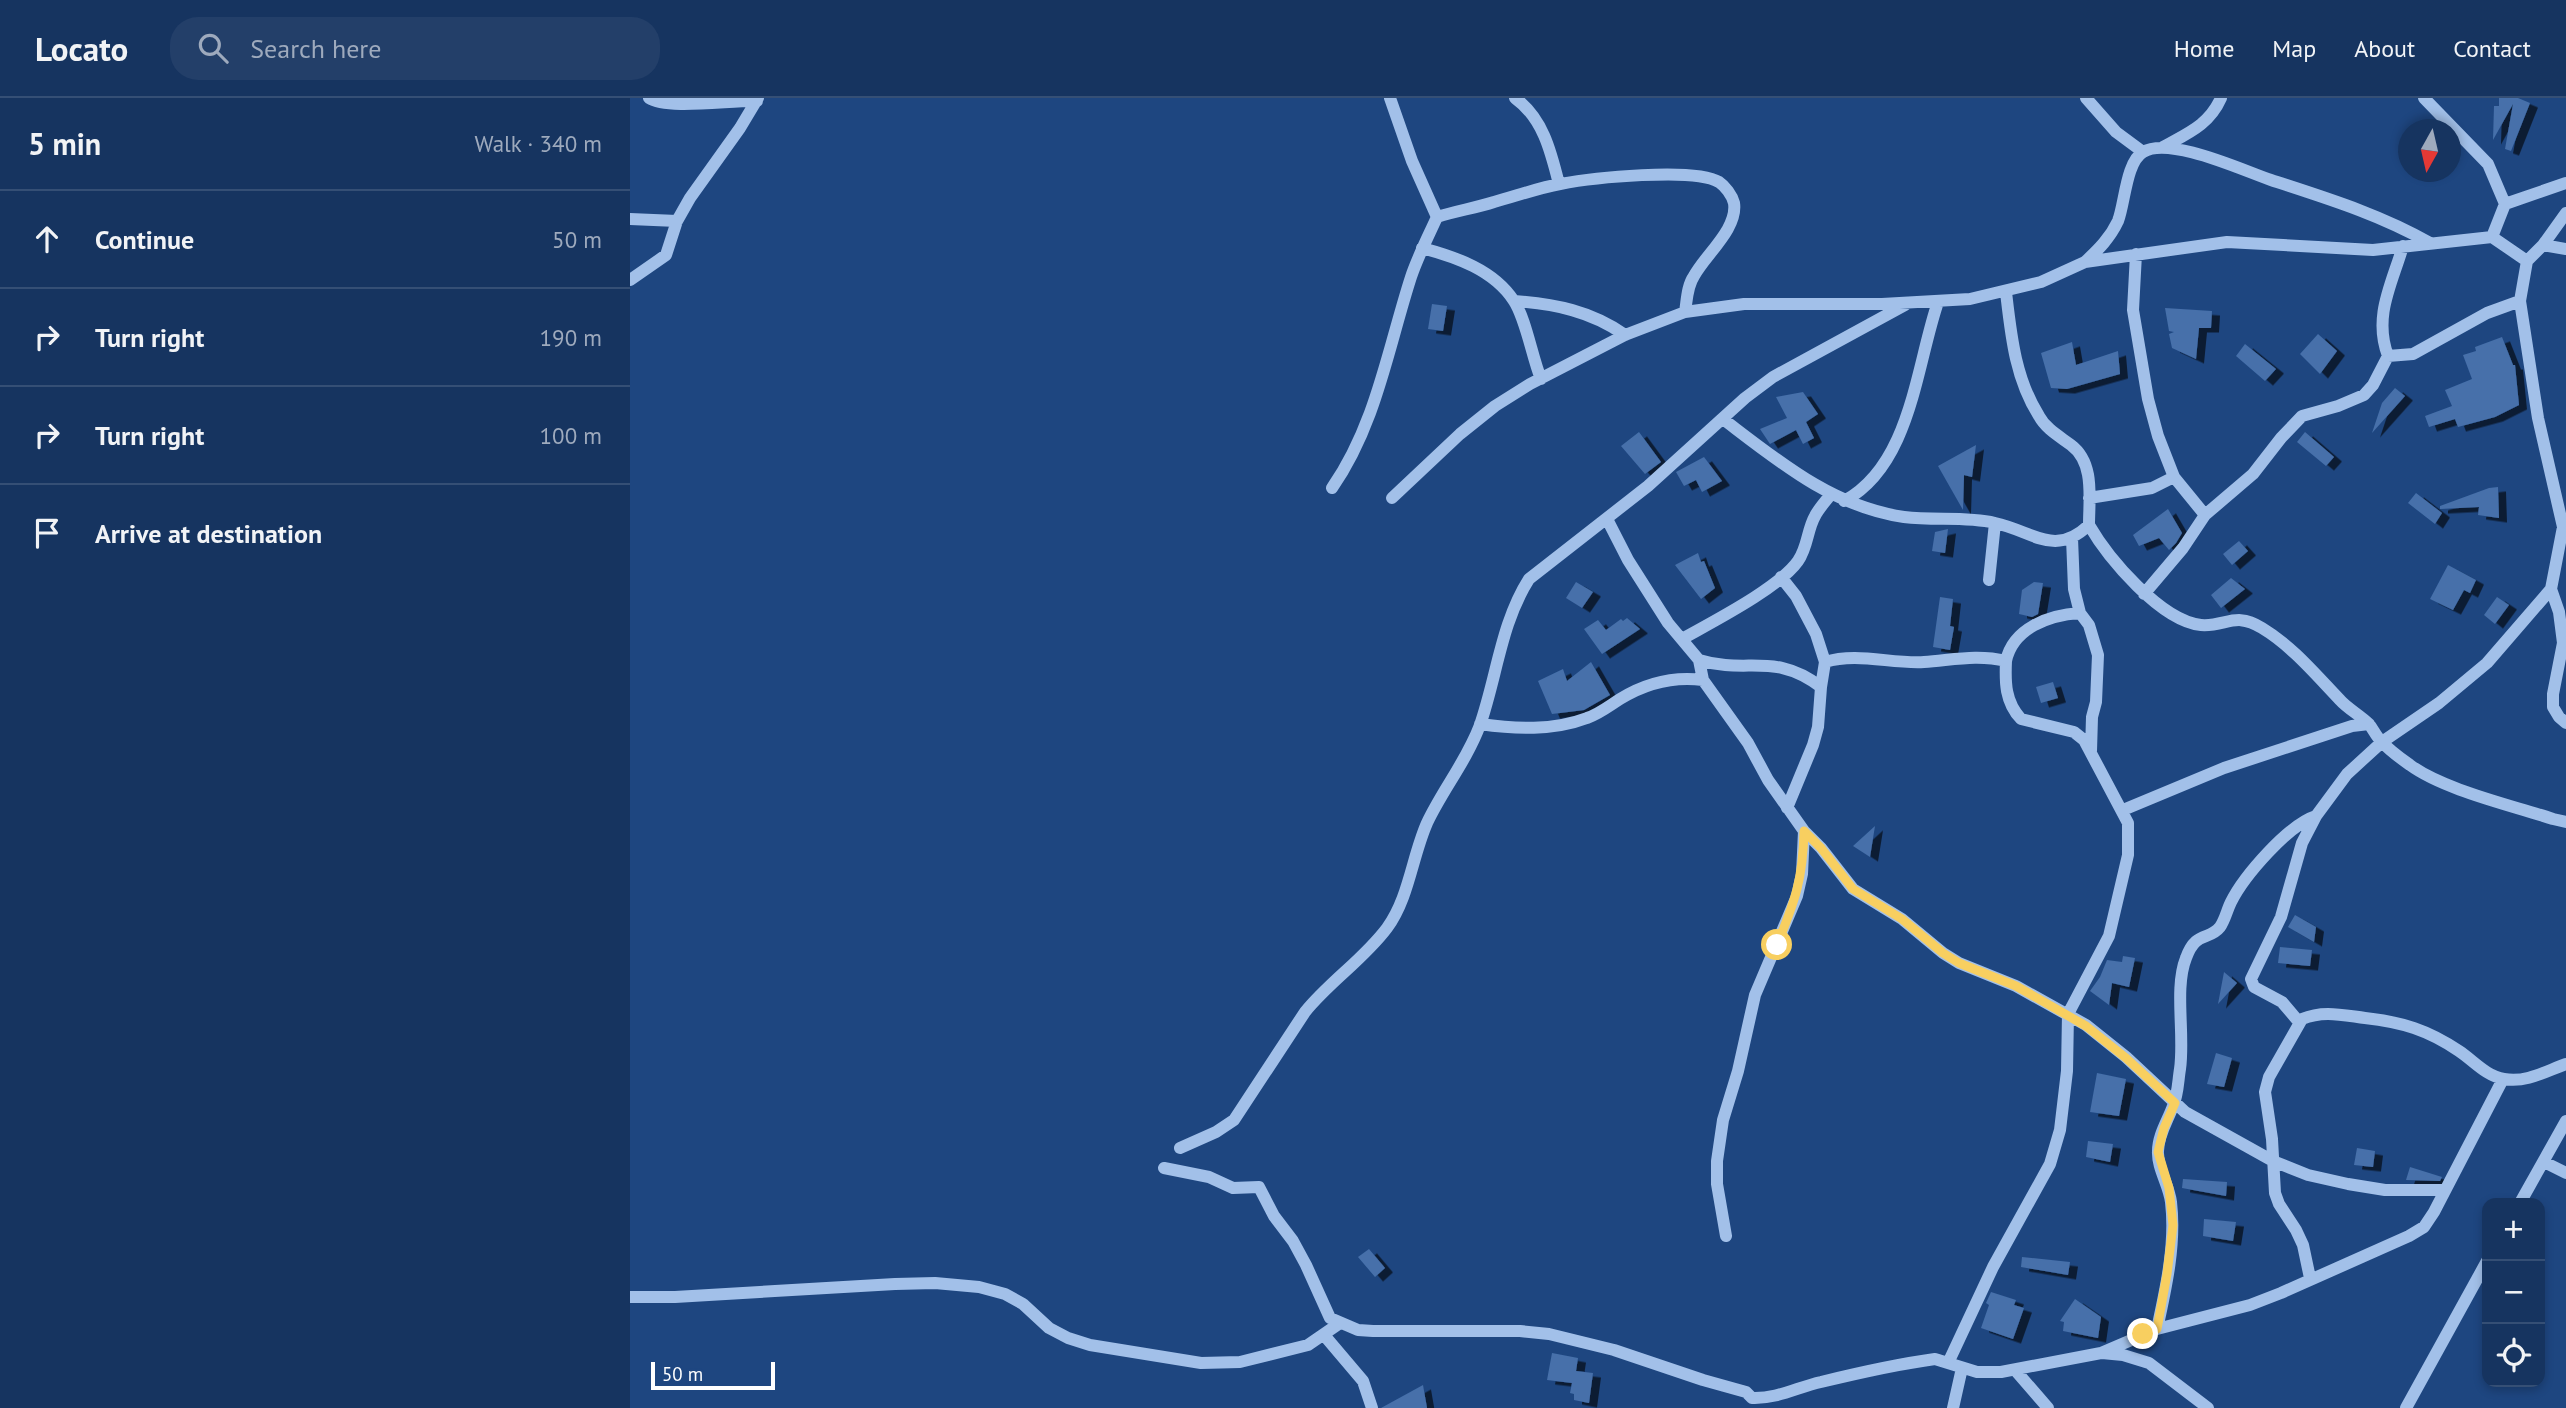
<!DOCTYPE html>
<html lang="en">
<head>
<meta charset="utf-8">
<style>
  :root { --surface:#163460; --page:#233f69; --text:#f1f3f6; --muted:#9eaabd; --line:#354f75 }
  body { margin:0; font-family:"PT Sans",sans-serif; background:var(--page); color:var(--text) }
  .controls { position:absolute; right:21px; bottom:21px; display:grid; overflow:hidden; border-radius:14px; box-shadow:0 4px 10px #0003 }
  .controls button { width:63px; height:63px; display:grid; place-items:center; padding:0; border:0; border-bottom:2px solid var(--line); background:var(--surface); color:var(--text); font:35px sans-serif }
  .compass { position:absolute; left:1768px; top:21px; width:63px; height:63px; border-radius:50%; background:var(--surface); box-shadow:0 4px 10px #0003; rotate:188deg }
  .scale { position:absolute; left:21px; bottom:18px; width:124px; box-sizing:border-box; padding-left:7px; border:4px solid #fff; border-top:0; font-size:19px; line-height:24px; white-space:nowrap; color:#fff; -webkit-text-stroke:5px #1e4680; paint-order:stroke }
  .stop { position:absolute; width:21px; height:21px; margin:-16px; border:5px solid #f8cf60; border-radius:50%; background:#fff }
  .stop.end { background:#f8cf60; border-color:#fff; box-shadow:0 2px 7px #0008 }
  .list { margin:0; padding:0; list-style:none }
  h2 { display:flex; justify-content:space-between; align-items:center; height:91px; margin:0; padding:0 28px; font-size:30px }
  h2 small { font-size:23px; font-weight:400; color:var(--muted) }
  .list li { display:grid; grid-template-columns:46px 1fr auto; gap:21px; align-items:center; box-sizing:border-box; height:98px; padding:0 28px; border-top:2px solid var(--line) }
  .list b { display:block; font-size:26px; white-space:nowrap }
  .list em { font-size:23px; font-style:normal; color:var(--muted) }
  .icon { flex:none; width:38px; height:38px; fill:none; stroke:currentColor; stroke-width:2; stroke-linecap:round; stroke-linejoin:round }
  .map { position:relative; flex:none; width:1936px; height:1310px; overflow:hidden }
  header { display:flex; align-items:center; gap:42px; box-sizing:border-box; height:98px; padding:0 35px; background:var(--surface); border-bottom:2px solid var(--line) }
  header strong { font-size:33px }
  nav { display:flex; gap:38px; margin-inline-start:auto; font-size:24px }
  .search { width:490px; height:63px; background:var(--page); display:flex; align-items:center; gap:18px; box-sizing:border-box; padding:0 24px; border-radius:28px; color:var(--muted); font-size:26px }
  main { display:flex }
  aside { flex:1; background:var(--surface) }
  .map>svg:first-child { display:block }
</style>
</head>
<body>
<header>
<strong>Locato</strong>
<div class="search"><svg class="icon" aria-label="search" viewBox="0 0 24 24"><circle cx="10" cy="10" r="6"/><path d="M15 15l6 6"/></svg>Search here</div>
<nav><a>Home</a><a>Map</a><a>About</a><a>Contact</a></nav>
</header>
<main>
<aside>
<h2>5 min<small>Walk · 340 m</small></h2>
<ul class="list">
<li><svg class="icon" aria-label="ahead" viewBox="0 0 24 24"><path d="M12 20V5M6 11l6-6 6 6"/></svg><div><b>Continue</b></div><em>50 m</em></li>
<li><svg class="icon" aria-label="right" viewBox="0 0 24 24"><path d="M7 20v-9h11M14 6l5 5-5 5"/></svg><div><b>Turn right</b></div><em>190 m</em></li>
<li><svg class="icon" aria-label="right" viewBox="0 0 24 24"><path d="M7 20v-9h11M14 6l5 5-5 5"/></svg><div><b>Turn right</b></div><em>100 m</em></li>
<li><svg class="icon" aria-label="arrive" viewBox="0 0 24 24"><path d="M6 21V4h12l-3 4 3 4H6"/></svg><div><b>Arrive at destination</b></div></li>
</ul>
</aside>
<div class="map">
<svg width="1936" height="1310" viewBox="0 0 1936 1310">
  <defs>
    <filter id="shadow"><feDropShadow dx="8" dy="4.5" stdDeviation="0" flood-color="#0009"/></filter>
  </defs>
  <rect width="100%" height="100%" fill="#1e4680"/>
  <!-- building -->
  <path fill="#4670aa" filter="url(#shadow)" d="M1869,0H1888L1900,5L1881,53L1875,51L1883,6L1863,42L1864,8H1869Z
    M802,206L817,208L813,233L798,231Z
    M1535,210L1582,213L1581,230H1569L1566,261L1542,250L1539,236L1544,234L1539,233Z
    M1688,236L1707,253L1690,276L1670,256Z
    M1872,239L1883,267H1885L1889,307L1865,319L1828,329L1825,321L1799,329L1795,318L1822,308L1815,292L1842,281L1833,257L1846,253L1845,249Z
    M1442,244L1446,267L1488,253L1490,276L1437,291L1421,290L1411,255Z
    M1615,246L1646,271L1635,283L1606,258Z
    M1765,290L1775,298L1742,335L1752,305Z
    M1173,294L1188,316L1176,324L1184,340L1173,346L1166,332L1140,346L1130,331L1157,320L1146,299Z
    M1009,334L1031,364L1015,376L991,348Z
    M1675,334L1704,359L1696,368L1667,344Z
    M1346,347L1342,379L1334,377L1333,412L1308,368Z
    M1074,359L1092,383L1072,394L1066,382L1054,388L1046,374Z
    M1868,389L1869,420L1848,417L1849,409L1810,411V408L1859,390Z
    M1786,395L1812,415L1805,426L1778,405Z
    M1538,411L1552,435L1546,445L1539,452L1529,440L1509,448L1503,437Z
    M1318,431L1315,455L1302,453L1305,434Z
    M1609,443L1618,453L1602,467L1593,456Z
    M1068,455L1071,464L1074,463L1085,490L1071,501L1045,467Z
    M1818,467L1846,482L1840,495L1834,492L1823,512L1800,501Z
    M1601,480L1615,491L1591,510L1581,497Z
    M946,484L963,494L952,510L936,500Z
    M1404,484L1413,485L1408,516L1402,519L1389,516L1392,492Z
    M1310,499L1323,501L1320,528L1324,529L1320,552L1303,549Z
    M1867,499L1879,507L1865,526L1854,517Z
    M997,520L1010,531L972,556L954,531L968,522L976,532L991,521L993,523Z
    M961,564L980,597L954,612L922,616L908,583L933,571L937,583Z
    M1423,584L1428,600L1411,605L1406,589Z
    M1245,728L1240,759L1223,748Z
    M1665,817L1686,829L1684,844L1658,829Z
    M1650,849L1682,852L1680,868L1648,865Z
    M1493,858L1505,860L1499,889L1482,885L1479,907L1460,893L1470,879L1477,862L1492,864Z
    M1594,874L1607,885L1588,906Z
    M1586,955L1602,960L1594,989L1577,986Z
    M1467,975L1496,981L1489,1018L1460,1014Z
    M1458,1043L1483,1046L1480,1064L1456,1059Z
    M1727,1050L1745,1053L1743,1069L1724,1067Z
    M1780,1069L1812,1079L1810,1083L1776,1082Z
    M1553,1081L1597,1084L1596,1098L1552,1090Z
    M1574,1121L1606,1124L1603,1143L1573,1138Z
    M739,1151L755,1170L745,1179L728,1159Z
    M1392,1159L1440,1164L1438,1177L1391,1169Z
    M1361,1194L1386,1202L1384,1207L1394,1210L1383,1241L1351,1230L1359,1207L1356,1205Z
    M1445,1201L1471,1219L1468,1240L1433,1233L1434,1224L1430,1223Z
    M922,1255L948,1260L946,1273L963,1275L959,1305L944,1302V1296L940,1295L942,1285L917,1282Z
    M793,1287L797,1310H751Z"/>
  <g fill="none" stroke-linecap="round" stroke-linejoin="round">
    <!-- minor -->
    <path stroke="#a2c0e9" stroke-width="12" d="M19,0C37,12 101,2 127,3
      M760,0L782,63L807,119
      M885,0C913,20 921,54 929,86
      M1456,0L1486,34L1513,54
      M1794,0L1858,66L1875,106
      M1533,49C1558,35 1579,27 1591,0
      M0,121L47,123
      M1913,147L1936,115
      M792,150C826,159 864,172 884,203C896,221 902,259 911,281
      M1936,151L1913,147L1897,163L1890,203L1908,320L1933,429L1921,491L1929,514L1933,545L1923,596V609L1929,619L1936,625
      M1506,156L1503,212L1518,301L1528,338L1544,379L1575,417
      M1897,163L1862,139L1875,106L1936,85
      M1455,164C1469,151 1480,140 1488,123C1495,105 1496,64 1513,54C1540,38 1614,73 1641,82C1696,100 1749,116 1800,145
      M0,182L36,157L47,123L60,100L110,30L128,0
      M884,203C925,206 961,213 995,237
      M1758,258L1783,256L1857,215L1890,203
      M1093,321C1148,363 1203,409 1274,419C1305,423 1335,418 1365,425C1403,433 1424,460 1459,427C1459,400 1465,365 1441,347C1429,338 1416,331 1409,318C1385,280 1381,237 1376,194
      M702,390C746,327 758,250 781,179C788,158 798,139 807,119C826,113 845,110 864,104C886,98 908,90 930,86C961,80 1064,69 1089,84C1095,88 1102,97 1104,105C1108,131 1075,157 1064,178C1057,188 1057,202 1055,214
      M762,400L830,336L865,308L900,286L995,237L1055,214L1114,206H1252L1340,201L1411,184L1455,164L1597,144L1743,152L1862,139
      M1459,400L1522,390L1544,379
      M1214,403C1281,367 1286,268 1308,204
      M977,421L998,462L1038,525L1069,562L1073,582L1118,645L1138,682L1174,733L1191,750L1223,791L1272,821L1313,855L1329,865L1386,888L1456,927L1496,959L1555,1014L1643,1063L1678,1077L1718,1086L1755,1092H1815
      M1459,427C1478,460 1531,523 1571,527C1596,529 1605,513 1632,530C1662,548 1686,577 1710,602C1718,611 1730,617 1739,626C1743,631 1746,638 1751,643C1759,652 1770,660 1780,667C1814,692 1881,707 1923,721L1936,724
      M1442,440L1444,491L1450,515L1459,527L1468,557L1466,604L1462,619L1461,653
      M1151,479L1166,498L1186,536L1195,564L1191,589L1188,629L1183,647L1157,710
      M1359,482L1365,425
      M1514,496L1553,450L1575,417L1623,376L1651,340L1672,318L1708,308L1734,297L1743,287L1758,258C1743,218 1762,186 1773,148
      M1052,541C1082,524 1149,490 1168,463C1178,449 1177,432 1185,418C1189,410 1196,403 1201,396
      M1069,562C1117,577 1144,553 1191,589
      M1195,564C1227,554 1261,566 1294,564C1323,562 1347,556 1376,563C1383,530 1419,517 1450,515
      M850,626C885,631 923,633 957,620C969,616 979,608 990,601C1016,585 1042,578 1073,582
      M1493,712L1594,670L1722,628L1739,626
      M1669,924L1652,904L1624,889L1621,881L1651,819L1672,745L1686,718L1717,676L1752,644L1809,605L1857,565L1921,491
      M550,1050L586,1034L604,1022L675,914C700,883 733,862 757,830C779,800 782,759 797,725C813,691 836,664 850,627C867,578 871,525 899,481L1018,388L1115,300L1143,279L1275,207
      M1914,1064L1936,1075
      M534,1070L579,1079L603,1090L629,1089L644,1118L663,1143L676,1167L700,1220L728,1232L743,1233H890L919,1236L984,1252L1073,1282L1116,1294L1122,1300C1147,1301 1168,1289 1191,1284C1228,1275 1268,1266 1305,1261L1347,1274H1371L1471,1255L1527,1231L1620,1207L1651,1195L1779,1138L1794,1129L1804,1114L1873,981
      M1890,1105L1936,1023
      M1096,1138L1087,1086V1063L1093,1022L1108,973L1125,897L1167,798L1172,776L1174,733
      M1680,1180L1673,1147L1666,1132L1649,1106L1645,1095L1642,1041L1635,994L1639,979L1672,921C1693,912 1712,917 1735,920C1772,924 1798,932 1829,953C1844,963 1856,978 1874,981C1897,985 1916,973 1936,966
      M0,1199H45L265,1186L305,1185L349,1189L375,1196L393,1206L419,1230L438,1240L460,1247L571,1265L610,1264L678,1247L710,1225
      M1527,1231C1536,1190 1546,1146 1541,1104C1539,1087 1527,1070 1528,1053C1528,1037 1538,1022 1543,1008C1548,997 1548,983 1550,971C1555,937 1544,890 1556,860C1566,832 1579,843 1590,829C1595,822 1597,812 1601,804C1614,778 1658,727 1686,718
      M694,1237L733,1283L742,1310
      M1472,1255L1493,1257L1519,1265L1578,1310
      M1319,1263L1363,1169L1420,1066L1430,1032L1437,973L1438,916L1479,838L1498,757V725L1454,642L1444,634L1391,621C1375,604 1375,584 1376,563
      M1386,1273L1418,1310
      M1323,1310L1332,1270
      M1776,1310L1857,1163"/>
  </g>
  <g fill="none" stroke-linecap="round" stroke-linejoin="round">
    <!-- route -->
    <path stroke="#f8cf60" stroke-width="9" d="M1147,847C1165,803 1173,781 1174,733L1191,750L1223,791L1272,821L1313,855L1329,865L1386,888L1456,928L1496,960L1545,1005L1534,1030L1528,1054L1539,1090L1543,1127L1537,1176L1527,1231L1513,1236"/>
  </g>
</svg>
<div class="controls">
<button>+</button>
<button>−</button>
<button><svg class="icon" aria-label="locate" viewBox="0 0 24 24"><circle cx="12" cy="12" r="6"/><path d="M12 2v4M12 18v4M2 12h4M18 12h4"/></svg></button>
</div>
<svg class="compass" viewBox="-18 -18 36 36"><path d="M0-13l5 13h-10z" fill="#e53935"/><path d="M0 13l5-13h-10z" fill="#9eaabd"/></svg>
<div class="scale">50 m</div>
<div class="stop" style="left:1147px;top:847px"></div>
<div class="stop end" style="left:1513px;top:1236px"></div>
</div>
</main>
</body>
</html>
